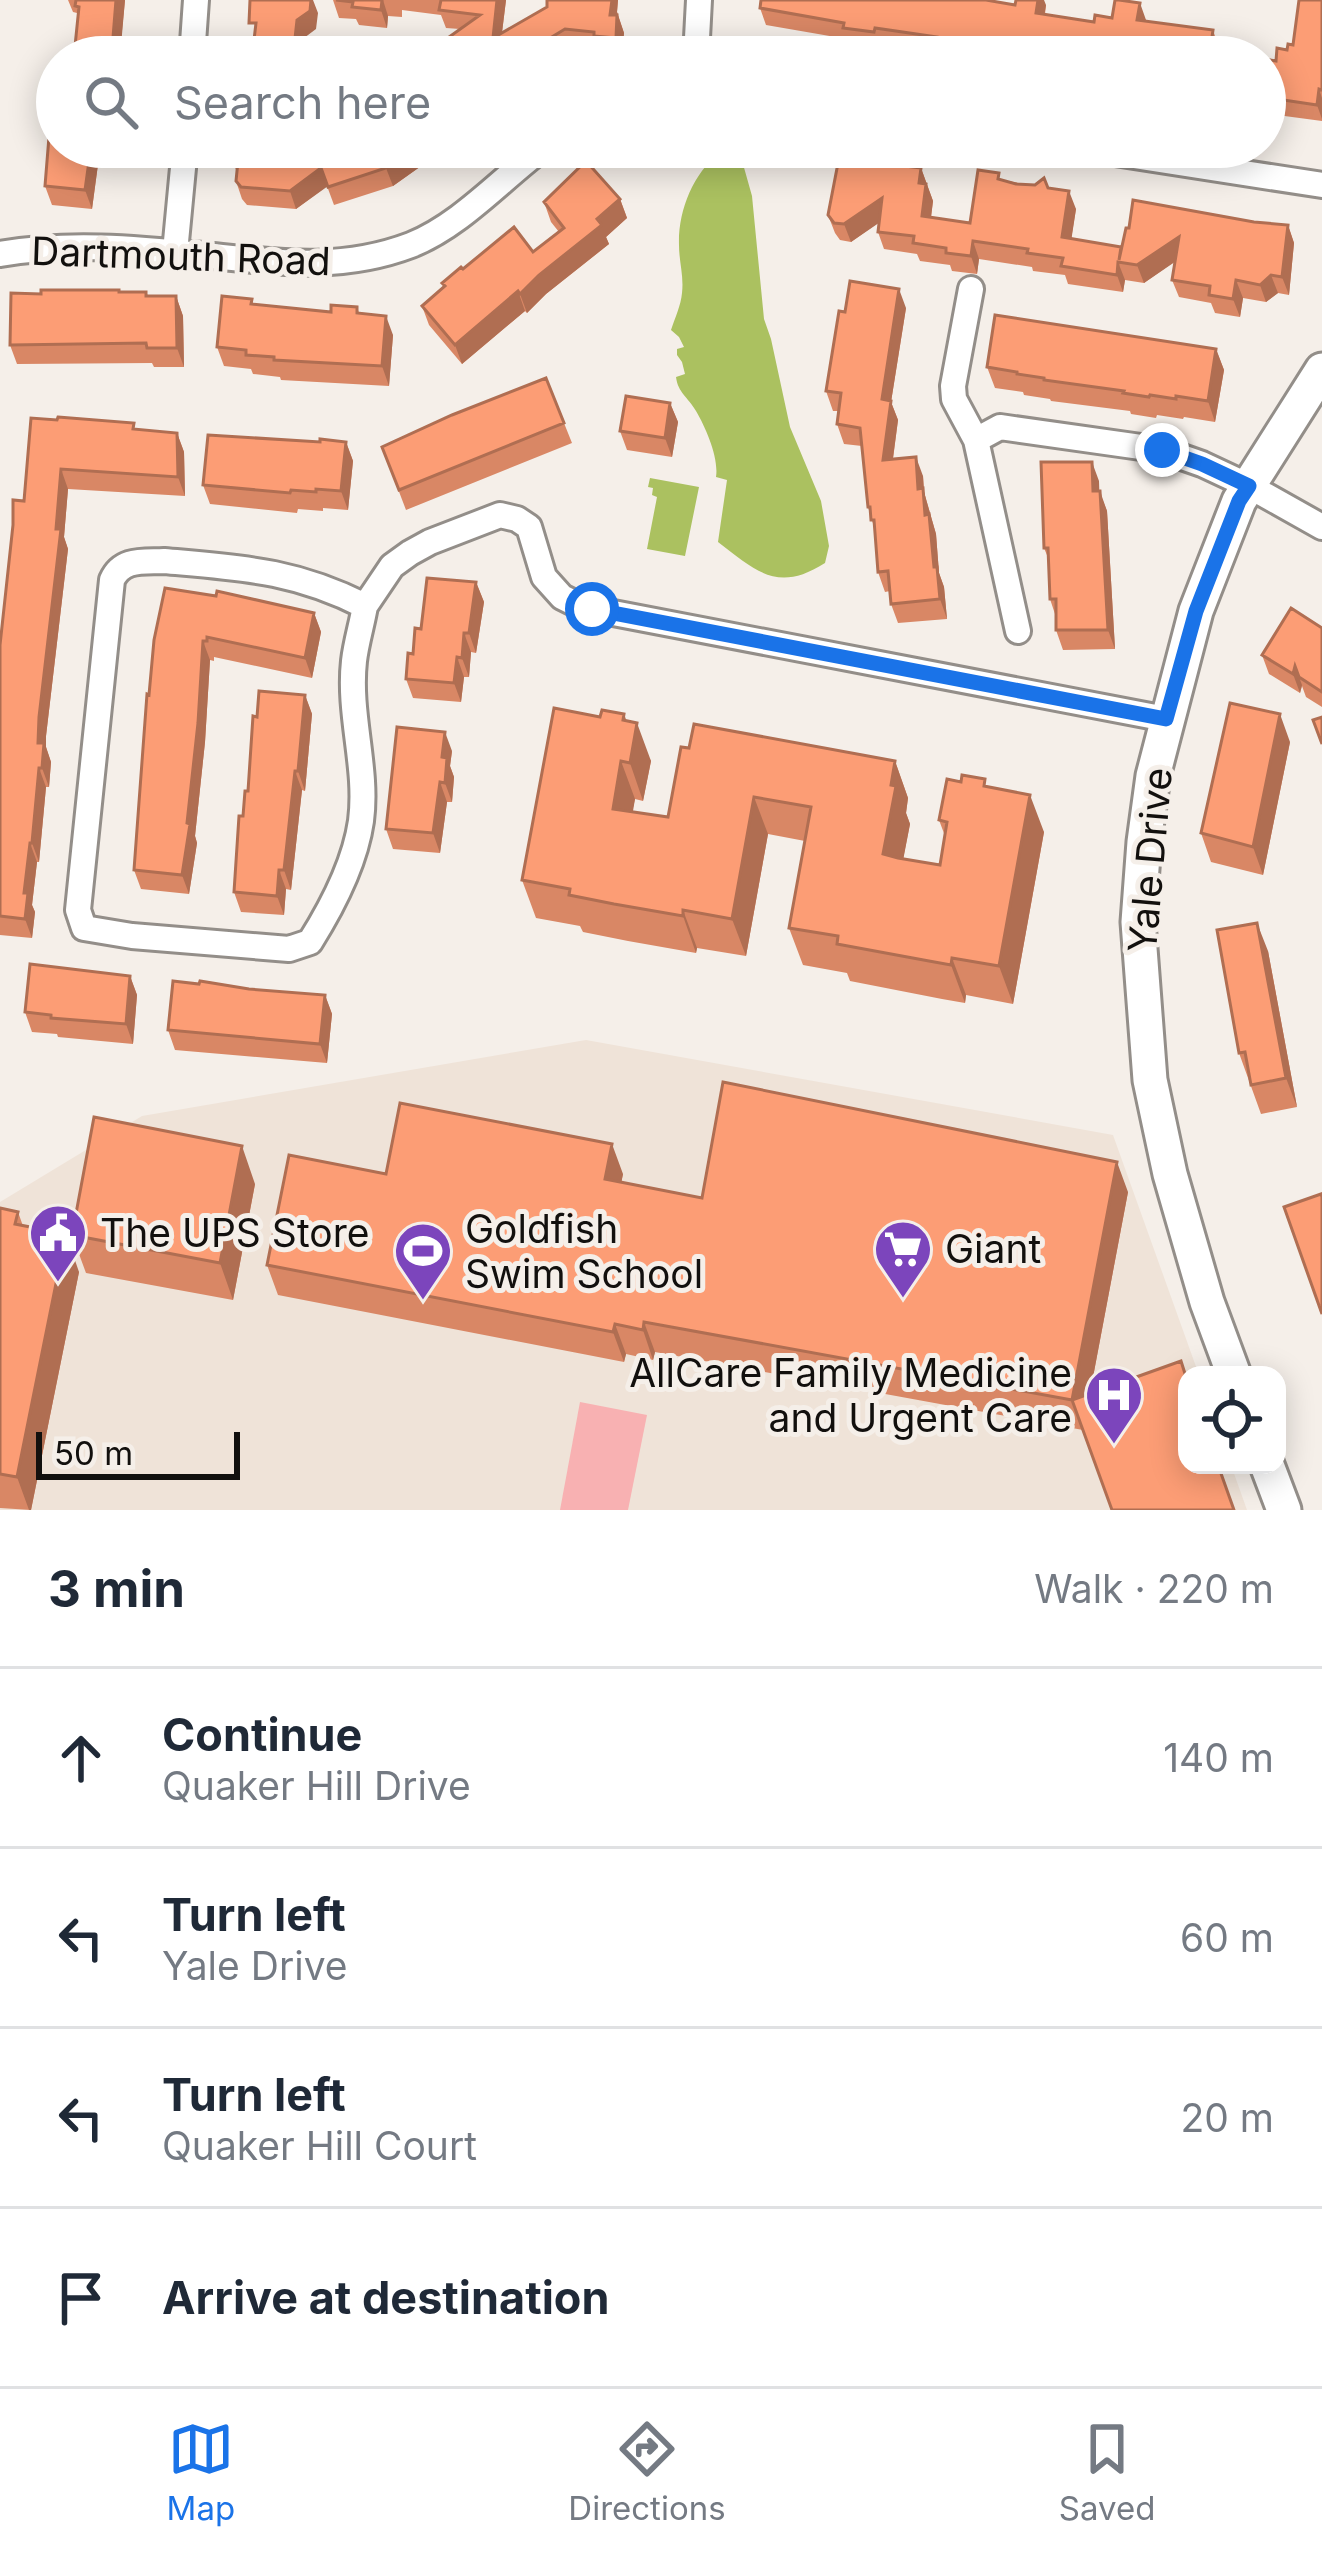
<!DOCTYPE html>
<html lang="en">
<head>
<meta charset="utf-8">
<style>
  :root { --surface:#fff; --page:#f6f6f7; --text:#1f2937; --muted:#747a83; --line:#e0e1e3; --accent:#1a73e8 }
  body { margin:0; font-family:Inter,sans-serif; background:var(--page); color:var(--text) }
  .controls { position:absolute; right:36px; bottom:36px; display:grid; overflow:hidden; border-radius:24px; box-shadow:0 6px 30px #0003 }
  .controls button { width:108px; height:108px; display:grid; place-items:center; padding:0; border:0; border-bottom:3px solid var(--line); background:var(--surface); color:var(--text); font:60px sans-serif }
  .scale { position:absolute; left:36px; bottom:30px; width:204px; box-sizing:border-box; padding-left:12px; border:6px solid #12100e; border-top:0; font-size:33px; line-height:42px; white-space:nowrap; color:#12100e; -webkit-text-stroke:9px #f5efe9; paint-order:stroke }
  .stop { position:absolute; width:36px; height:36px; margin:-27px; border:9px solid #1a73e8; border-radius:50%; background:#fff }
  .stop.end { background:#1a73e8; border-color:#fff; box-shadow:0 3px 12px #0008 }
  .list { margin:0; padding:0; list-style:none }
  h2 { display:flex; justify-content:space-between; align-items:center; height:156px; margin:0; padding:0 48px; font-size:51px }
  h2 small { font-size:39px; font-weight:400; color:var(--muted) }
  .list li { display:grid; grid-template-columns:78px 1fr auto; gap:36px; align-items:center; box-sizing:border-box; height:180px; padding:0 48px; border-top:3px solid var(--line) }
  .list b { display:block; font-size:45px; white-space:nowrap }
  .list p { margin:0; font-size:39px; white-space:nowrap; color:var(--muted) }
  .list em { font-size:39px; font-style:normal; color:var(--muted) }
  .icon { flex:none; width:66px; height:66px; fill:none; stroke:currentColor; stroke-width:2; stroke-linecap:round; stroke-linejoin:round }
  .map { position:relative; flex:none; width:1322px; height:1510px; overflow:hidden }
  .search { position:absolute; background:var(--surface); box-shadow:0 6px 30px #0003; left:36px; right:36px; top:36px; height:132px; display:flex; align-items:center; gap:30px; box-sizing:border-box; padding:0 42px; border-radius:66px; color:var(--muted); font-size:45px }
  .sheet { height:876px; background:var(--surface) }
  nav { display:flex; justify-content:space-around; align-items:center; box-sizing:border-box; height:168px; border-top:3px solid var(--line); background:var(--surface); font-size:33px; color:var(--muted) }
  nav a { display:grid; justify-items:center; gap:6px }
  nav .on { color:var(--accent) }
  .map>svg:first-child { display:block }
</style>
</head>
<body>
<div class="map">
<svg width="1322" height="1510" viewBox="0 0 1322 1510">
  <rect width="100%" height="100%" fill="#f5efe9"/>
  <!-- built -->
  <path fill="#efe3d8" d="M586,1040L1113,1135L1199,1375H1187V1465H1231L1247,1510H0V1202L142,1116Z"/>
  <!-- green -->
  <path fill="#f8b1b2" d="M580,1402L647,1415L628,1510H560Z"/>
  <!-- water -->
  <path fill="#abc160" d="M719,153L734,155L743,164L752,196L764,319L771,339L790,427L821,501L829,546L825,563C778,593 757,572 718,542L727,480L716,477C719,458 706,428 696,411C688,397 678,393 676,377L685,374L682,362L677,355V349L684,347L679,337L671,330C675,318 681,305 682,293C684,276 679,262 679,245C678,211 693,174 719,153Z
    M650,478L699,487L685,556L647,549L657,497L652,495L653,488L648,487Z"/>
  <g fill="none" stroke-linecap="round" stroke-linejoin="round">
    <!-- minor casing -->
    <g stroke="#938e89" stroke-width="30">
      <path id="minor" d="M192,57L196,0
        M696,57L699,0
        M1076,147L1322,185
        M175,252L185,147
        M0,254C65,242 136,248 202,255C275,262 340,272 411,245C461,225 501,179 544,147
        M971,289L953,386L954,399L976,440L1018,631
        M976,440L1000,427L1162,450L1202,464L1249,486L1322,527
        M164,561C242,568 294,570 365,606C362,624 356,643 354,661C348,715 368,768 361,821C355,863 332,907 310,942L289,949L132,936L84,928L78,910L112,580C122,558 143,562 164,561Z
        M365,606L392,566L410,553L430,542L500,515L517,519L529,527L544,577L562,597L582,607L1166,719"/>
    </g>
    <!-- tertiary casing -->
    <g stroke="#938e89" stroke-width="39">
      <path id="tertiary" d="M1234,1375L1207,1302L1170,1174L1150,1080L1138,922L1144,842L1153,776L1196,611L1239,501L1322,370
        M1267,1465L1284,1510"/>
    </g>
    <!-- minor -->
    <use href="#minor" stroke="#fff" stroke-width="24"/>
    <!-- tertiary -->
    <use href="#tertiary" stroke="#fff" stroke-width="33"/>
  </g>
  <!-- wall -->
  <path fill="#d98765" d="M68,0H125L120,51H128L130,57H67L74,56L78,15L77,13L73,12Z
    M333,0H506L502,33L547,7V0H618L617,12L624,33L622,56L601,54L599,49L571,47L554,57H437L444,47L442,42L460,29L446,28L441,15L402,10V17L388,16L387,28L359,25L356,19L339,18Z
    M1322,0V121L1277,115L1272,104L1265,102V59L1276,61L1293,45Z
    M1046,5L1045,14L1094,22L1146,21L1213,30L1218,45L1231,53L1253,57H942L940,53L881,45L880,49L849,45L847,39L766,25L760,8Z
    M57,147H107L106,158L99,157L92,209L52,205L45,186Z
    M445,149L393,186L334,205L327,186L296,209L247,205L242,199L236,181L237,172L232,160Z
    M921,168L933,201L931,217L970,223L1002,180L1048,188L1076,209L1071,239L1121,247L1254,222L1288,225L1294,243L1289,295L1278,293L1266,302L1243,298L1240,317L1215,313L1211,303L1179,297L1172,280L1175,261L1144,283L1125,280L1123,292L1068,284L1065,275L1033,271L1032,267L979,259L977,274L952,271L950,265L920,261L917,254L884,249L878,232L879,222L851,242L840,240L835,233L828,215Z
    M620,199L627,218L606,237L609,244L546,294L527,313L525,311L462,364L429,325L422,306L444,287L442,283L463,269L533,252L559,232L551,222L544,202Z
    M119,292H146L148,296H176L183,316L184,367H154L152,363L17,364L10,345Z
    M252,299L253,304L331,312L357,307L359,313L393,335L389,386L281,380L280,377L253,374L251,369L224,366L217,347Z
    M906,308L891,402L898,420L893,459L923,476L924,492L936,534L939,573L944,587L947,619L898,623L891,604L890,591L885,592L878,572L875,530L868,507L862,446L844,444L837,424L839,411H833L826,391L845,312Z
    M1216,349L1224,370L1215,422L1184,417L1183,419L1157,415L1156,418L1131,414L1130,411L1051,401L1050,399L1024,395L1023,392L995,388L987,367Z
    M546,378L572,443L406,510L382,447Z
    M670,403L678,422L672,457L627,450L620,431Z
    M31,418L177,433L184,452L185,496L68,489L64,537L68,549L46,736V747L51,762L49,787H46L39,862H37L32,905L35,912L32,938L0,935V645L24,501Z
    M320,442H346L353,461L348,510L323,508V511L298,509L297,513L210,504L203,485Z
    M1099,481V491L1107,511L1115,649L1063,650L1056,630V617L1050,599L1049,560L1044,548Z
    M476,582L484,602L476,653L471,652L469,677H464L461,702L413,698L406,679L421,629Z
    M314,613L321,632L312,678L214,657V661L210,660L205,742L195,836L197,843L189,894L141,889L134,870L154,640Z
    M1322,628V707L1306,697L1302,686L1300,693L1269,674L1262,655Z
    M305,695L312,714L305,791L302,790L291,890L286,889L284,915L241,912L234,892L257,717Z
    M626,721L651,761L643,801L635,799L632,812L668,817L895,761L908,798L906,813L910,824L903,859L940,865L945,836L939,820L988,787L1044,832L1013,1004L966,995L965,1003L942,999L850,981L847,973L803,965L789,928L805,841L768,834L746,956L697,948L696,953L628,941L583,932L580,926L536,918L522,880Z
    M1290,742L1263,875L1211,862L1201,833Z
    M452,751L450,766L454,777L452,802H447L440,853L393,849L386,829Z
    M1268,951L1297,1107L1261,1114L1239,1053Z
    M130,976L137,995L133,1044L58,1037L57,1034L32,1032L25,1012Z
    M249,989L325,995L332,1014L327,1063L175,1050L168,1030Z
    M386,1174H623L621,1183L702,1198L1128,1192L1083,1430L655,1352L653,1360L626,1354L624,1362L278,1295L267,1265Z
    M255,1184L233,1300L86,1273L72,1235Z
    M0,1208L18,1212L23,1226L79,1272L31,1510L0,1508Z"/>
  <!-- shaded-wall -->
  <path fill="#b06e52" d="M116,0H125L120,57L112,50Z
    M311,0H313L318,13L316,29L304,38L301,57H293L297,20Z
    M383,0L388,16L387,28L381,10Z
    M497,0H506L499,56L493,38Z
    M610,0H618L617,12L624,33L622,56L610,15Z
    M1038,0H1044L1046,5L1042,29L1036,13Z
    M1140,3L1146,20L1143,37L1137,20Z
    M1319,89L1322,98V119L1317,105Z
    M91,147H95L99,157L92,209L85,190Z
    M415,147H444L445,149L393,186L386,168Z
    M321,168L328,186L296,209L290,191Z
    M921,168L933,201L929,233L922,216L919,183Z
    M1069,191L1076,209L1069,255L1062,237Z
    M882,198L889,216L851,242L844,224Z
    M620,199L627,218L606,237L609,244L546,294L527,313L520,294Z
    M1288,225L1294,243L1289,295L1282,277Z
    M1179,237L1185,255L1144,283L1137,265Z
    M973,241L979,259L977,274L971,256Z
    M1118,262L1125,280L1123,292L1117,275Z
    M1271,275L1278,293L1266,302L1260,285Z
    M1236,280L1243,298L1240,317L1233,299Z
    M899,289L906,308L891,402L898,420L890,480L883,460L882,399Z
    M518,291L525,311L462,364L455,345Z
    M176,296L183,316L184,367L177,348Z
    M386,316L393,335L389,386L382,366Z
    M1216,349L1224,370L1215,422L1208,401Z
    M670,403L678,422L672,457L665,438Z
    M177,433L184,452L185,496L178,477Z
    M346,442L353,461L348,510L341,491Z
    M916,457L923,476L924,492L936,534L939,573L944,587L947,619L940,599L934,567L918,489Z
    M1092,462L1099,481L1100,511L1093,491Z
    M61,469L68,489L64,537L68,549L46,736V747L51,762L49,787L42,768L38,743L39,717Z
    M1100,491L1107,511L1115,649L1108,630Z
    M476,582L484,602L476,653L469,633Z
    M314,613L321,632L312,678L305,658Z
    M464,633L471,652L469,677L462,658Z
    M203,641L210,660L205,742L195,836L197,843L189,894L182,875Z
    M457,657L464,677L461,702L454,683Z
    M1295,666L1302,685L1300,693L1293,674Z
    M305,695L312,714L305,791L298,771Z
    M624,714L634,741L637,723L651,761L643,801L630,763L623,720Z
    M1280,714L1290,742L1263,875L1253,847Z
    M445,732L452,751L450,766L454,777L452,802L445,783L442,757Z
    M621,761L635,799L627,847L613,809Z
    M895,761L908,798L906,813L910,824L897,892L883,854Z
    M39,768L46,787L39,862L32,843Z
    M295,771L302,790L291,890L284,870Z
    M440,782L447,802L440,853L433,833Z
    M1030,795L1044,832L1013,1004L999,966Z
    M754,797L768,834L746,956L732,919Z
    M30,843L37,862L32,905L35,912L32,938L25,919L24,893Z
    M279,870L286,889L284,915L277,896Z
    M683,910L697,948L696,953L683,916Z
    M1257,923L1268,951L1297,1107L1286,1078Z
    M952,958L966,995L965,1003L951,965Z
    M130,976L137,995L133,1044L126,1024Z
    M325,995L332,1014L327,1063L320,1044Z
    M612,1144L623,1174L616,1209L605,1179Z
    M242,1146L255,1184L233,1300L220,1263Z
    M1117,1162L1128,1192L1083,1430L1072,1400Z
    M66,1234L79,1272L31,1510H29L17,1477Z
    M644,1322L655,1352L653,1360L643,1330Z
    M615,1324L626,1354L624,1362L613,1332Z"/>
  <!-- building -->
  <path fill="#fc9d75" stroke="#b06e52" stroke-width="3" d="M76,0H116L112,50L128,51V57H67L74,56L79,7L75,6Z
    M250,0H311L310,11L297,20L293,57H252L256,23H249Z
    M336,0H382L381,10L352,7L353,2Z
    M441,0H497L493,38L547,7V0H612L610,15H617L616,38L594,36V32L565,29L532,49L530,45L510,57H437V52L445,46L442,42L480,15L439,10Z
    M761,0H986L1015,5L1016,0H1038L1036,13L1094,22L1095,15L1112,18L1115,0H1119L1140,3L1137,20L1213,30L1211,44L1229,47L1228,53L1253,57H1067L1023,50L1022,54L936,42L937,37L875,28L874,32L843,28L844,23L760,8Z
    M1299,0H1322V90L1319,89L1317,105L1270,98L1272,88L1265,87V59L1276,61L1277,48L1287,50L1288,44L1293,45Z
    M57,73V147H91L85,190L45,186L54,75Z
    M233,147H415L386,168L328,187L321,168L290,191L241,187L236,181L238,161L232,160Z
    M839,158L921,168L919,183L926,184L922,216L970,223L978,170L999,173L998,179L1016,184L1035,185L1044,178L1048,188L1069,191L1062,237L1121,247L1119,260L1126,228H1129L1133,200L1254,222L1288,225L1282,277L1271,275L1260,285L1236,280L1233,299L1209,295L1210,286L1172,280L1179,237L1137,265L1118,262L1117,275L1061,266L1063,258L1027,253L1028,249L973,241L971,256L946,253V248L913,243L914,236L878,232L882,198L844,224L834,223L828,215Z
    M586,161L620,199L597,219L602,225L539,275L520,294L518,291L455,345L422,306L445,286L442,283L461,267L463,269L514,227L533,252L564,228L544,202Z
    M850,281L899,289L882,399L891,401L883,460L916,457L918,489L923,488L925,515L929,514L934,567H937L940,599L891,604L888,571L878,572L874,520H871L870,507H868L860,428L837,424L841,393L826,391L839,311L845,312Z
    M41,290H119V292H146V296H176L177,348H147L146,343L10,345L11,293L41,294Z
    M222,296L252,299L251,304L331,312V305L357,307V313L386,316L382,366L274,360V357L246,355V350L217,347Z
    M995,315L1216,349L1208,401L1176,396V399L1150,395L1149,397L1123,393L1124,391L1044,380V378L1017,374V372L987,367Z
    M546,378L564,423L399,490L382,447L452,415Z
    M626,396L670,403L665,438L620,431Z
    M58,417L134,423L133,429L177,433L178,477L61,469L56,529H61L39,717L38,743H44L42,768H39L32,843H30L24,893H28L25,919L0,916V645L13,525V500L24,501L31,418L57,420Z
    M208,435L320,442V439L346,442L341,491L316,489V492L291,490L290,493L203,485Z
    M1041,462H1092L1093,491H1100L1108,630H1056V599H1050L1048,548H1044Z
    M427,578L476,582L469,633H464L462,658L457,657L454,683L406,679L408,653L413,654L415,628L421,629Z
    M165,588L216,596L217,591L314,613L305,658L207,637V641H203L198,723L187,823L190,824L182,875L134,870L147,694L149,695L154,640Z
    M1291,608L1322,628V692L1299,677L1295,666L1293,674L1262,655Z
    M259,691L305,695L298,771H295L284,870H279L277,896L234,892L239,816H243L245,791H248L253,716L257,717Z
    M1230,703L1280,714L1253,847L1201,833Z
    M554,708L600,717L602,710L624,714L623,720L637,723L630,763L621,761L613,809L668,817L681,747L689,748L694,724L895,761L891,785L896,786L883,854L898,858L940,865L947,822L939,820L947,779L961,782L962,775L985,779L984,786L1030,795L999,966L952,958L951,965L929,961L837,944L838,936L789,928L811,807L754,797L732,919L683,910V916L614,904L569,895L570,889L522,880Z
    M1322,717V744L1313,720Z
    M397,727L445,732L442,757L447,758L445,783L440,782L433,833L386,829Z
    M1257,923L1286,1078L1251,1085L1245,1052L1239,1053L1217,930Z
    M30,964L130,976L126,1024L51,1018V1015L25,1012Z
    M173,981L199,984L200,981L249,989L325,995L320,1044L168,1030Z
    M723,1082L1117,1162L1072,1400L644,1322L643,1330L615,1324L613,1332L267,1265L289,1155L386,1174L400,1103L612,1144L605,1179L702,1198Z
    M94,1117L242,1146L220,1263L72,1235Z
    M1321,1194L1322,1197V1314L1284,1207Z
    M0,1208L18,1212L15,1224L66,1234L17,1477L0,1474Z
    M1181,1361L1187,1380V1465H1218L1234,1510H1112L1072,1400Z"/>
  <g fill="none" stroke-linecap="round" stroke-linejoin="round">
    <!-- route -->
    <path stroke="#1a73e8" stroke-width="15" d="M592,609L1166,719L1196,611L1239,501L1249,486L1202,464L1162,450"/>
  </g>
  <!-- icons -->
  <defs>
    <g id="civic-pin" transform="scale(3)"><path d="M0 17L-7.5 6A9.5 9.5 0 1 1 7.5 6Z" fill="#7c45bc" stroke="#f5efe9"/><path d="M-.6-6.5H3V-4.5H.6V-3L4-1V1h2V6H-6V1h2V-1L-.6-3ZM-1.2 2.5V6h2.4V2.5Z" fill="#fff"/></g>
    <g id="supermarket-pin" transform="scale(3)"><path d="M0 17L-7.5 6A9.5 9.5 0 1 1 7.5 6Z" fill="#7c45bc" stroke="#f5efe9"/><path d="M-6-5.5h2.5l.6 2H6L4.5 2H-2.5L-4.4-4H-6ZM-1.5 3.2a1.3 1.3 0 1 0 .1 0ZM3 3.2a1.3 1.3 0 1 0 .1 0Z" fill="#fff"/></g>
    <g id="stadium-pin" transform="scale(3)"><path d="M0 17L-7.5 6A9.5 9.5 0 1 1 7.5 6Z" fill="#7c45bc" stroke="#f5efe9"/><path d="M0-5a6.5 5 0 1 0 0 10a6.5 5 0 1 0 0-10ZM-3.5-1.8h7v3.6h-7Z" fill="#fff"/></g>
    <g id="hospital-pin" transform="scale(3)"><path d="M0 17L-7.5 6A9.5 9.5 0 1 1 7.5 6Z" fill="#7c45bc" stroke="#f5efe9"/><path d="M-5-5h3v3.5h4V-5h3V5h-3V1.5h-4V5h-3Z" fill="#fff"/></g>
  </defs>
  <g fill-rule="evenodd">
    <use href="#civic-pin" x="58" y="1233"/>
    <use href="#supermarket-pin" x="903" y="1249"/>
    <use href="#stadium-pin" x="423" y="1251"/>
    <use href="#hospital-pin" x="1114" y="1395"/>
  </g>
  <g text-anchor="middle" stroke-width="10" stroke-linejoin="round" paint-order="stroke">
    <!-- street labels -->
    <g font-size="39" fill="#12100e" stroke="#f5efe9">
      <text transform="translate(181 256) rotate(2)" y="14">Dartmouth Road</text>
      <text transform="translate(1150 860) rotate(-85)" y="14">Yale Drive</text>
    </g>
    <!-- poi labels -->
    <g font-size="39" fill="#12100e" stroke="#f5efe9" text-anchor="start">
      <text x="465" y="1243">Goldfish<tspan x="465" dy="45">Swim School</tspan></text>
      <text x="100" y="1247">The UPS Store</text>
      <text x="945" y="1263">Giant</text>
      <text x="1072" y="1387" text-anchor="end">AllCare Family Medicine<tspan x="1072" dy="45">and Urgent Care</tspan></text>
    </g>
  </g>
</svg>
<div class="controls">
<button><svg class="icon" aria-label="locate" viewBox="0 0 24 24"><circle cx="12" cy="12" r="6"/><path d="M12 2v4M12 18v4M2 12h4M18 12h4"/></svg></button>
</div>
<div class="scale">50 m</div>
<div class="stop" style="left:592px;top:609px"></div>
<div class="stop end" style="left:1162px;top:450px"></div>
<div class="search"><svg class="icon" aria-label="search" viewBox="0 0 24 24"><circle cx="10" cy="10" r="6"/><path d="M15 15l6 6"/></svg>Search here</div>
</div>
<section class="sheet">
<h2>3 min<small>Walk · 220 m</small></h2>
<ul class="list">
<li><svg class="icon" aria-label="ahead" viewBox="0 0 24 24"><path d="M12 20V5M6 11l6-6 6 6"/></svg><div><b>Continue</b><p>Quaker Hill Drive</p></div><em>140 m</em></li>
<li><svg class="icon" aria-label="left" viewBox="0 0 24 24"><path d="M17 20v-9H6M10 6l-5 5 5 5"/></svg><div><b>Turn left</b><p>Yale Drive</p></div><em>60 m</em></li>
<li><svg class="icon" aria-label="left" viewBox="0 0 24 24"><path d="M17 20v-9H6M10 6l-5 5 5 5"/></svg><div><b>Turn left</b><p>Quaker Hill Court</p></div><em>20 m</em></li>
<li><svg class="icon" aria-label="arrive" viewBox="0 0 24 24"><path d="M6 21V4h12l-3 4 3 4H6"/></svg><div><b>Arrive at destination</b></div></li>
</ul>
</section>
<nav>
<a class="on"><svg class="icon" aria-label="map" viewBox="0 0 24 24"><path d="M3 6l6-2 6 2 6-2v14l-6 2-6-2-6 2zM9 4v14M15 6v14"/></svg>Map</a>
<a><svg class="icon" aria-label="directions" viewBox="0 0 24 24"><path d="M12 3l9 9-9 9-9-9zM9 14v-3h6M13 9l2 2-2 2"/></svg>Directions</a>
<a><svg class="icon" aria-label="saved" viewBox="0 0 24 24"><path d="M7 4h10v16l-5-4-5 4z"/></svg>Saved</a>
</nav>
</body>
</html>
